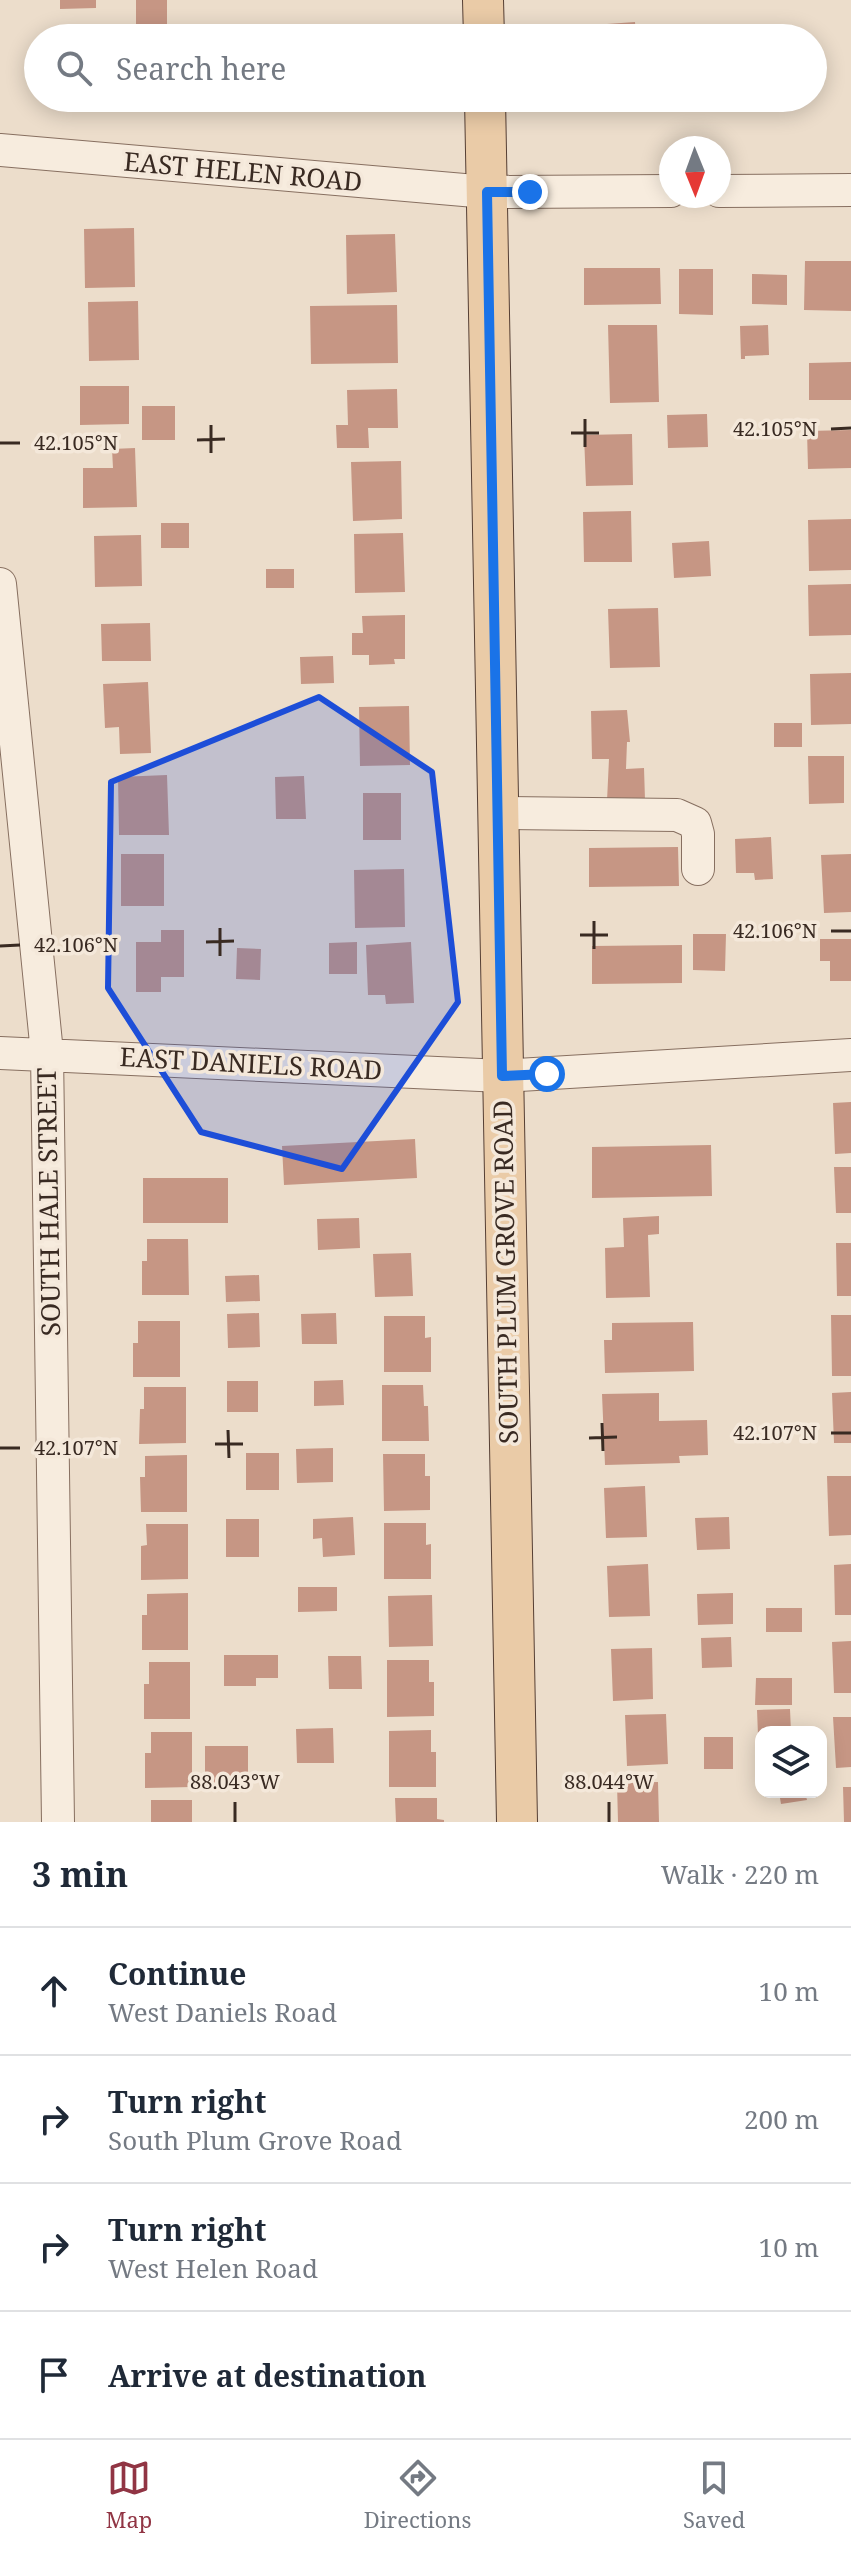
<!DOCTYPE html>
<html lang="en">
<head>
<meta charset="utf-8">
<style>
  :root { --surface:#fff; --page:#f2f2f3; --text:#1f2937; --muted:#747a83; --line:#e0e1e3; --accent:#913544 }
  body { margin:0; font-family:"Noto Serif",serif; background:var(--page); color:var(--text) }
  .controls { position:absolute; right:24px; bottom:24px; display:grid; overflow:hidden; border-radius:16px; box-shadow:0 4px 20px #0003 }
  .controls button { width:72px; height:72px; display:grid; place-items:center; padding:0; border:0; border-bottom:2px solid var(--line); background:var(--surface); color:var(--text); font:40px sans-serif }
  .compass { position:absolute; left:659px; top:136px; width:72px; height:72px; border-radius:50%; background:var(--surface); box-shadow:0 4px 20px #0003; rotate:179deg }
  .stop { position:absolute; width:24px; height:24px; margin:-18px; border:6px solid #1a73e8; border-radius:50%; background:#fff }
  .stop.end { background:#1a73e8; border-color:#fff; box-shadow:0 2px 8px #0008 }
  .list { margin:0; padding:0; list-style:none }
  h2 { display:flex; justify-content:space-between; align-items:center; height:104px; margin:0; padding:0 32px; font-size:34px }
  h2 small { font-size:26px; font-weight:400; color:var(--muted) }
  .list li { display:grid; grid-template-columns:52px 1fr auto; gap:24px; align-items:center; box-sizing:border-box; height:128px; padding:0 32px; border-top:2px solid var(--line) }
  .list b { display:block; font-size:30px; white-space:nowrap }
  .list p { margin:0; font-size:26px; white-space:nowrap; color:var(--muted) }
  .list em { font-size:26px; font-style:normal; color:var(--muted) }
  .icon { flex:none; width:44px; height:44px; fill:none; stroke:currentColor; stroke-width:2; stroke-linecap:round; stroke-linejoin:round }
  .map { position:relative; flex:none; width:851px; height:1822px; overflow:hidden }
  .search { position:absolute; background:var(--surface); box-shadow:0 4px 20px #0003; left:24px; right:24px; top:24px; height:88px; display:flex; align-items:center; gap:20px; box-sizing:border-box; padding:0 28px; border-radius:44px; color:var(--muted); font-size:30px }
  .sheet { height:616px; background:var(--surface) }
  nav { display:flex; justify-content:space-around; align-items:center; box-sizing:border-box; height:112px; border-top:2px solid var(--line); background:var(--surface); font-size:22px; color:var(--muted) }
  nav a { display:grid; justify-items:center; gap:4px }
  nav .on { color:var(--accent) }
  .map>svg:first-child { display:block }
</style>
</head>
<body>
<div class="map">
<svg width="851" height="1822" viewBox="0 0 851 1822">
  <rect width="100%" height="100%" fill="#ecddcb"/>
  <!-- building -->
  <path fill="#c69684" d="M60,0H96V8L60,9Z
    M136,0H167V27H136Z
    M635,22L636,38H580L579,26Z
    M134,228L135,287L85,288L84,229Z
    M395,234L397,292L347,294L346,235Z
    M805,261H851V311L804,310Z
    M584,268H660L661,304L584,305Z
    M679,269H713V315L679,314Z
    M752,274L787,275V305L752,304Z
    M138,301L139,360L89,361L88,302Z
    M397,305L398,363L311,364L310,306Z
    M608,325H657L659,402L610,403Z
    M768,325L769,355L745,356V359H741L740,326Z
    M851,362V400H809V363Z
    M80,386H129V424L80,425Z
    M397,389L398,428H368L369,448H337L336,425H348L347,390Z
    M142,406H175V440H142Z
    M707,414L708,447L668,448L667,415Z
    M851,430V468L808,469L807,431Z
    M632,434L633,485L586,486L584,435Z
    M135,448L137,507L83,508V468H113L112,449Z
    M401,461L402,519L353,521L351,462Z
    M631,511L632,562H584L583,512Z
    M851,519V570L809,571L808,520Z
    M161,523H189V548H161Z
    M403,533L405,592L355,593L354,534Z
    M141,535L142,586L95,587L94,536Z
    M709,541L711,576L674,578L672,543Z
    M266,569H294V588H266Z
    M851,584V635L809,636L808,585Z
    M658,608L660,667L610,668L608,609Z
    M405,615V659H394L395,664L369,665V655H352V633H363L362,616Z
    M150,623L151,661H102L101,624Z
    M333,656L334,683L301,684L300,657Z
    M851,673V724L811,725L810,674Z
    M148,682L151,753L120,754L119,727L105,728L103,684Z
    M409,706L410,765L360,766L359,707Z
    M627,710L630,742H627L626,769L644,768L645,800L607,801L609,759H592L591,711Z
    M774,723H802V747H774Z
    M808,756H844V803L809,804Z
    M167,775L169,835H119L118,777Z
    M304,776L306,819H276L275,777Z
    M363,793H401V840H363Z
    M771,837L773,879L755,880L754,873H736L735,839Z
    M678,847L679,886L589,887V848Z
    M121,854H164V906H121Z
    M851,854V912L824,913L821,855Z
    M404,869L405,927L355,928L354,870Z
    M161,930H184V977H161V992H136V942H161Z
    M693,934H726L725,971L693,970Z
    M820,939H851V981H830V961H820Z
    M357,942V974H329V943Z
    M411,942L414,1003L386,1004L385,995H368L366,945Z
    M682,945V983L592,984V946Z
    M237,948L261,949L260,980L236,979Z
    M851,1102V1153L835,1154L833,1103Z
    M415,1139L417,1178L284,1185L282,1146Z
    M711,1145L712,1196L592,1198V1147Z
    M834,1167H851V1213H836Z
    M143,1178H228V1223H143Z
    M659,1216V1234L648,1235L650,1297L606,1298L605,1248L624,1247L623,1218Z
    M359,1218L360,1248L318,1250L317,1219Z
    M147,1239H188L189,1295H142V1261H147Z
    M836,1243H851V1296H837Z
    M411,1253L413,1296L375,1297L373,1254Z
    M259,1275L260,1301L226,1302L225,1276Z
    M259,1313L260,1347L228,1348L227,1314Z
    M336,1313L337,1344H302L301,1314Z
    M831,1315H851V1376H832Z
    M384,1316H425V1338L431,1337V1372H384Z
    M138,1321H180V1377H133V1343H138Z
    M693,1322L694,1371L605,1373L604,1340H612V1323Z
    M343,1380L344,1405L314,1406V1381Z
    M227,1381H258V1412H227Z
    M382,1385H423L424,1406H428L429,1441H382Z
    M144,1387H186V1443L139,1444L140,1409H144Z
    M851,1392V1443H834L832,1393Z
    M659,1393V1421L707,1420L708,1455L679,1456L680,1463L605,1465L602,1394Z
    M333,1448V1482L297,1483L296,1449Z
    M246,1453H279V1490H246Z
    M383,1454H425V1476H430V1510L384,1511Z
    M187,1455V1512H141L140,1477H145V1456Z
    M827,1476H851V1535L829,1536Z
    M645,1486L647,1537L606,1538L604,1488Z
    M353,1517L355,1555L323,1557L322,1538L313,1539V1519Z
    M729,1517L730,1549L697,1550L695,1518Z
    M226,1519H259V1557H226Z
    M384,1523H426V1545L431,1544V1579H384Z
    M146,1524H188V1579L141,1580V1546L147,1545Z
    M648,1564L650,1616L609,1617L607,1566Z
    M851,1564V1615H835L834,1565Z
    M298,1587H337V1611L298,1612Z
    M188,1593V1650H142V1615H147V1594Z
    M733,1593V1624L698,1625L697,1594Z
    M432,1595L433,1646L389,1647L388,1596Z
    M766,1608H802V1632H766Z
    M731,1637L732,1667L702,1668L701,1638Z
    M851,1641V1693H834L832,1642Z
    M652,1648L653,1699L613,1701L611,1649Z
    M224,1655H278V1678H256V1686H224Z
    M328,1656H361L362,1689H329Z
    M387,1660H429V1682H434V1716L387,1717Z
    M149,1662H190V1719H144V1684H149Z
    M756,1678H792V1705H755Z
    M790,1709L791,1732H761V1735H758L757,1710Z
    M666,1714L668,1764L627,1766L625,1715Z
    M833,1717H851V1767L836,1768Z
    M333,1728L334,1763H297L296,1729Z
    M431,1730V1752H436V1787H389V1731Z
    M151,1732H192V1787L145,1788V1753H151Z
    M704,1737H733V1769H704Z
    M205,1746H248V1784H205Z
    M658,1782L659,1822H618L617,1783Z
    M843,1787H851V1822H844Z
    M779,1792H805L807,1800L781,1804Z
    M395,1798H437V1819L444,1820V1822H396Z
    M151,1800H192V1822H151Z"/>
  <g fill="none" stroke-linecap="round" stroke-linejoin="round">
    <!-- minor casing -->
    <g stroke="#876f60" stroke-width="34">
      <path id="minor" d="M0,150L487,192L671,191
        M719,191L851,190
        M0,584L47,1053L58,1822
        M497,813L677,815L695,823L698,834V869
        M0,1053L502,1076L851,1055"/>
    </g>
    <!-- major casing -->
    <g stroke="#563f34" stroke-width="42">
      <path id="major" d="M483,0L484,38
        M485,98L517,1822"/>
    </g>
    <!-- minor -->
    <use href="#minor" stroke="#f7ecde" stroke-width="32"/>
    <!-- major -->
    <use href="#major" stroke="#eacba7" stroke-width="40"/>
  </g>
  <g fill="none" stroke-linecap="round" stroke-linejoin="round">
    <!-- route -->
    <path stroke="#1a73e8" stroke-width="10" d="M530,192H487L502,1076L547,1074"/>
  </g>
  <!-- marked area -->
  <path fill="#1d4ed8" fill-opacity="0.2" stroke="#1d4ed8" stroke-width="6" stroke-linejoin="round" d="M319,697L432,772L458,1002L342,1169L201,1132L108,988L111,782Z"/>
  <!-- ticks -->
  <path fill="none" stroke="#392a22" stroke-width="3" d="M585,419V447M211,425V453M831,429L851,428M571,433H599M197,440L225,439M0,443H20M594,921V949M220,928V956M831,931H851M580,935H608M206,942L234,941M0,946L20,945M602,1423L603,1451M228,1430L229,1458M831,1433H851M589,1438L617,1437M215,1444H243M0,1448H20M235,1802V1822M609,1802V1822"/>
  <g text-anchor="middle" stroke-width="7" stroke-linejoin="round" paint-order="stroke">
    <!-- street labels -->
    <g font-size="26" fill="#392a22" stroke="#f4e8da">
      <text transform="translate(243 172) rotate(5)" y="9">EAST HELEN ROAD</text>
      <text transform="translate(251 1064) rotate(3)" y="9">EAST DANIELS ROAD</text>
      <text transform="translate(49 1202) rotate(-91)" y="9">SOUTH HALE STREET</text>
      <text transform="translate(506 1272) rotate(-91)" y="9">SOUTH PLUM GROVE ROAD</text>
    </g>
  </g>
  <g font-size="20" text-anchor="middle" fill="#392a22" stroke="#f4e8da" stroke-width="7" stroke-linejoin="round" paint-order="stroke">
    <text x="775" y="436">42.105°N</text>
    <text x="76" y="450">42.105°N</text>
    <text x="775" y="938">42.106°N</text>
    <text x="76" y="952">42.106°N</text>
    <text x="775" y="1440">42.107°N</text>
    <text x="76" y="1455">42.107°N</text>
    <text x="235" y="1789">88.043°W</text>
    <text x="609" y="1789">88.044°W</text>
  </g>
</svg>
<div class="controls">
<button><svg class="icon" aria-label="layers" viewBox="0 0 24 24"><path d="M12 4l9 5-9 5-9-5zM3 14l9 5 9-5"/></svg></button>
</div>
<svg class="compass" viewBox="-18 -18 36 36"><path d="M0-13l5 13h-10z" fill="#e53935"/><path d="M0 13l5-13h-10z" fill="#747a83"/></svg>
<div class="stop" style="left:547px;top:1074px"></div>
<div class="stop end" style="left:530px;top:192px"></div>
<div class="search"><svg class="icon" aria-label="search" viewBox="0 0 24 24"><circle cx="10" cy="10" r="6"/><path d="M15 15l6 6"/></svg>Search here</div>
</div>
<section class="sheet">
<h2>3 min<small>Walk · 220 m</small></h2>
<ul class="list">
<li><svg class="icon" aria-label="ahead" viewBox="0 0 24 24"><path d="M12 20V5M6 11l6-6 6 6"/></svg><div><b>Continue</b><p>West Daniels Road</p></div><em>10 m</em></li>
<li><svg class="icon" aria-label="right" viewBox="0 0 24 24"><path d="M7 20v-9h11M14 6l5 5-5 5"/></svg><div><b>Turn right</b><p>South Plum Grove Road</p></div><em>200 m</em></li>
<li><svg class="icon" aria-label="right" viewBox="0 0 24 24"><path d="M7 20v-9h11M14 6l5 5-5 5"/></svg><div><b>Turn right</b><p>West Helen Road</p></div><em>10 m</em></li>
<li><svg class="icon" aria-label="arrive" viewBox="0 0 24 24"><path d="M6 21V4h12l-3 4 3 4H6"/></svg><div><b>Arrive at destination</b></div></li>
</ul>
</section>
<nav>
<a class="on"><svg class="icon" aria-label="map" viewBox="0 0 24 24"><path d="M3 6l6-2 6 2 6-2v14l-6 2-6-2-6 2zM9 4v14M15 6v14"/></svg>Map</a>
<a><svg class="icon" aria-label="directions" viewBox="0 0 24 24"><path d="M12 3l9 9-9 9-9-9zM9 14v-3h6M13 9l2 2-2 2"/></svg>Directions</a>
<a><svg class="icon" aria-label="saved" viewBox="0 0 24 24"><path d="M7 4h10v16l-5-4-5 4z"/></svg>Saved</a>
</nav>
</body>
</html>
